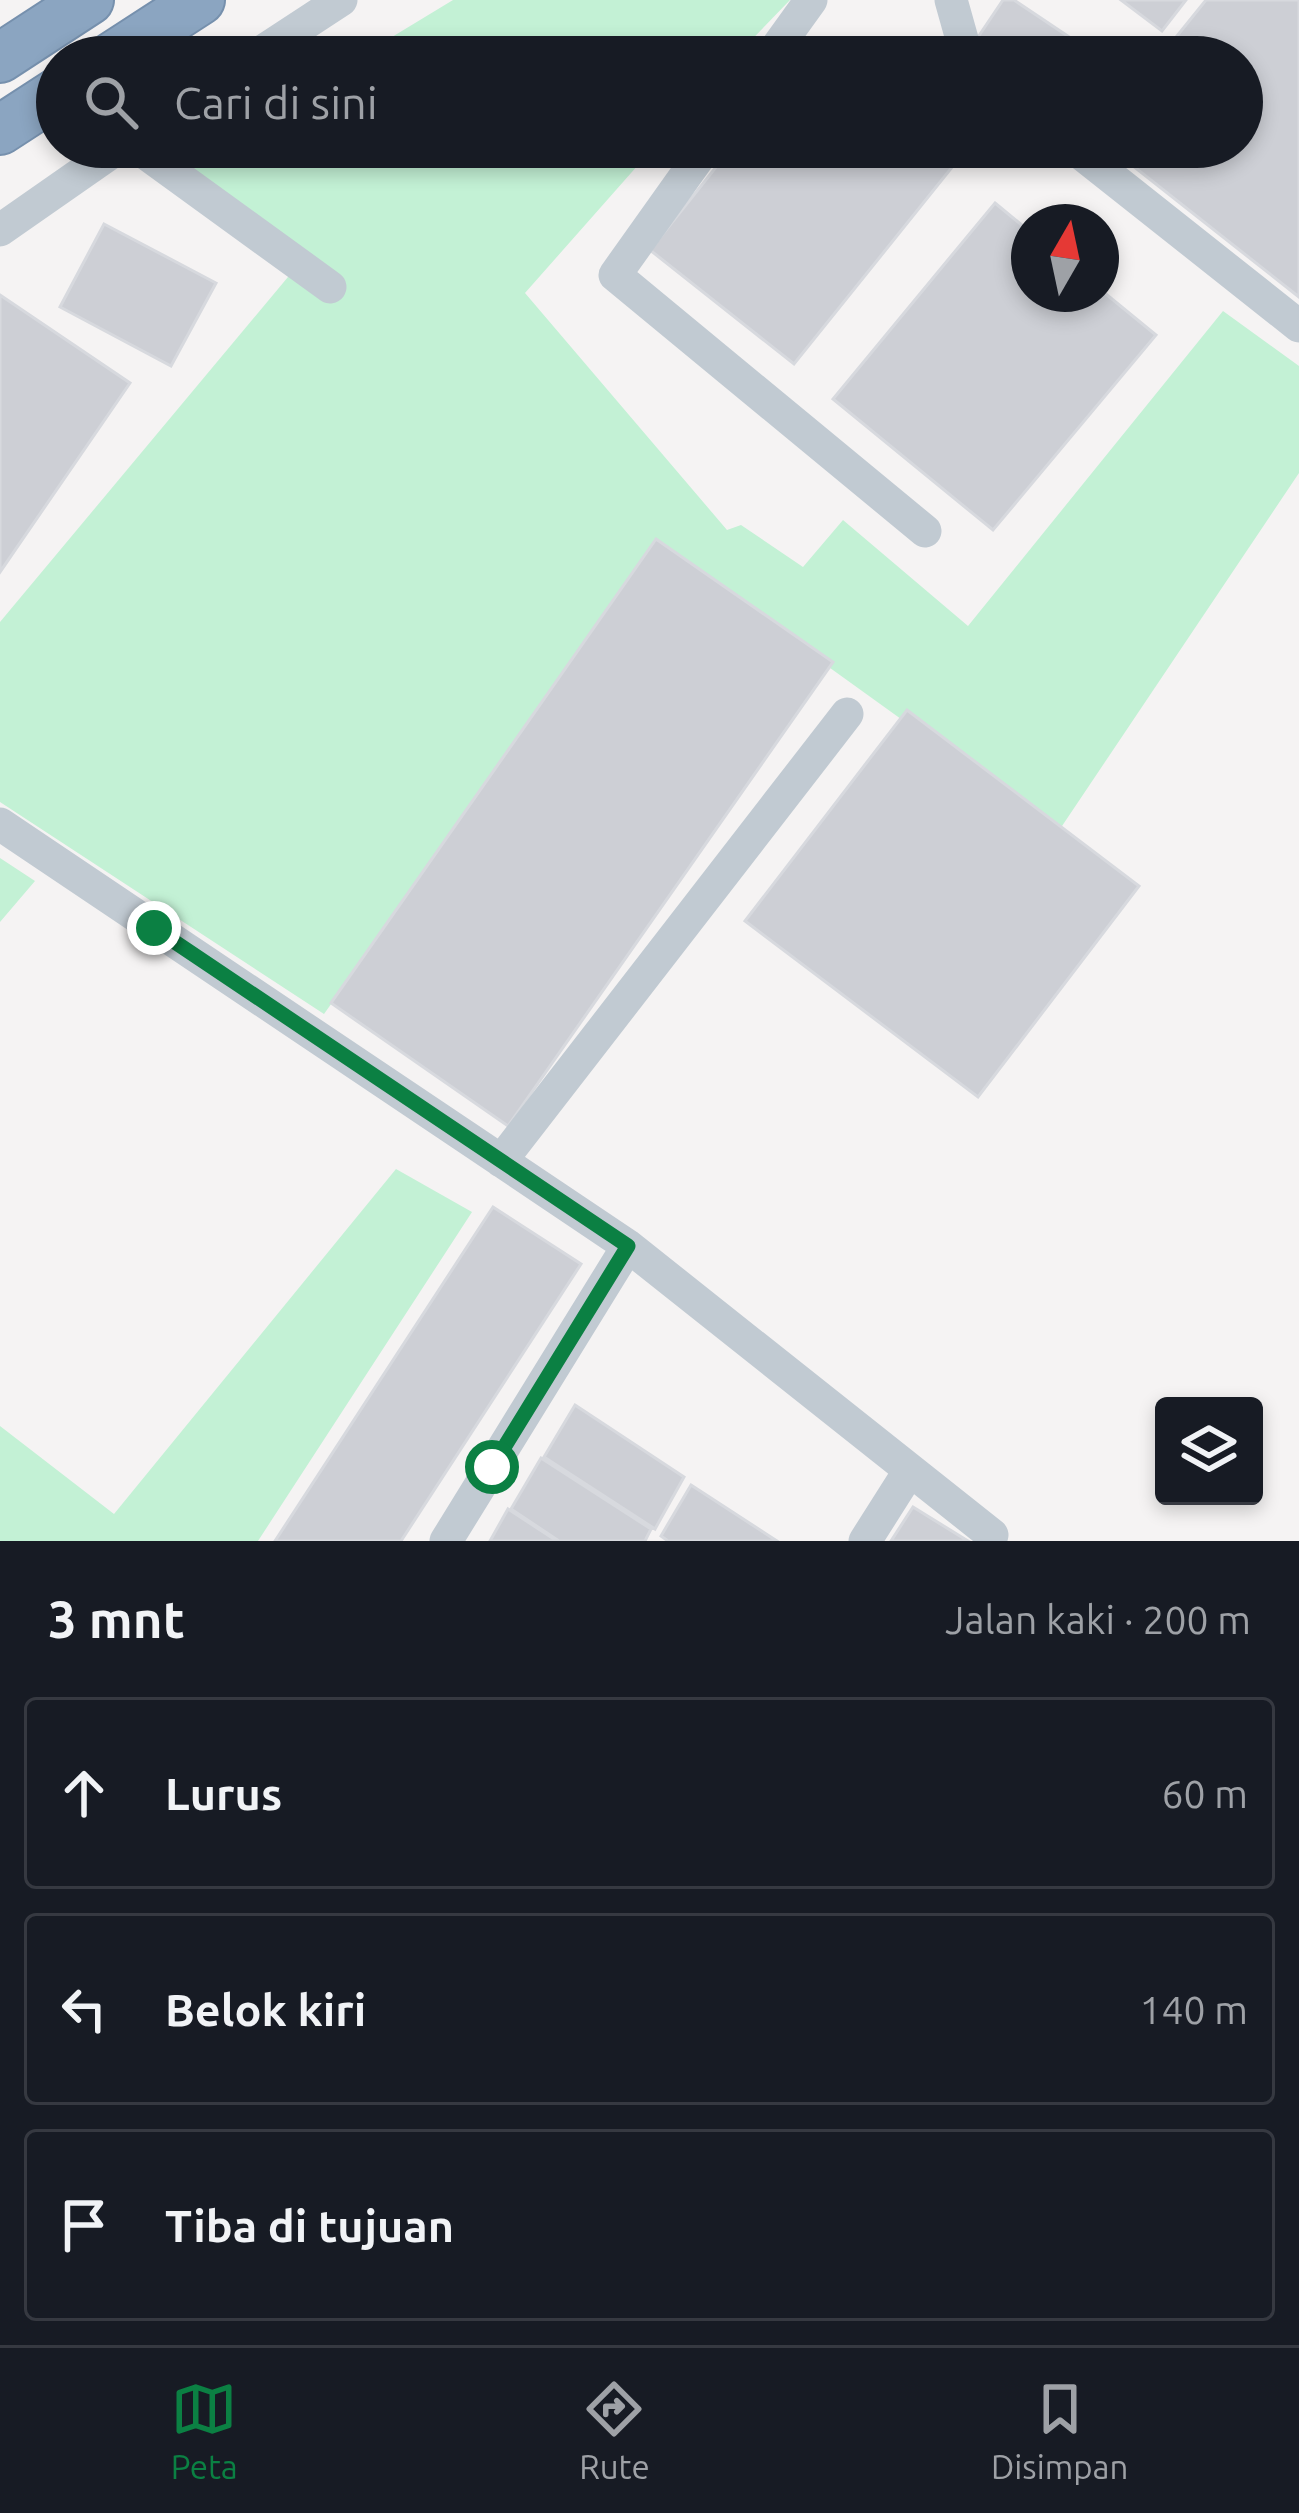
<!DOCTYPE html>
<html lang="id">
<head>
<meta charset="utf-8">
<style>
  :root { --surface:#171b24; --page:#20242c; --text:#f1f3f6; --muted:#9ea1a6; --line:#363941; --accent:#0b8043 }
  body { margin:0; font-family:Ubuntu,sans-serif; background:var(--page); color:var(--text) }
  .controls { position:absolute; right:36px; bottom:36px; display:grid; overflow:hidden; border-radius:12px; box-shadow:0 6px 18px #0003 }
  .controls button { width:108px; height:108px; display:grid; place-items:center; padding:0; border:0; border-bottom:3px solid var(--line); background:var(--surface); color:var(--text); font:60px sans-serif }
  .compass { position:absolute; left:1011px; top:204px; width:108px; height:108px; border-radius:50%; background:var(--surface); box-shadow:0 6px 18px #0003; rotate:9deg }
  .stop { position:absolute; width:36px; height:36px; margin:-27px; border:9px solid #0b8043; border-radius:50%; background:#fff }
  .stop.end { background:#0b8043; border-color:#fff; box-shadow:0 3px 12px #0008 }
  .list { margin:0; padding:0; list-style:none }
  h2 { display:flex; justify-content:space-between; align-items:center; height:156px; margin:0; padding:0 48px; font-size:51px }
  h2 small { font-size:39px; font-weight:400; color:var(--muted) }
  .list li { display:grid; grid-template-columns:78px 1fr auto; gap:36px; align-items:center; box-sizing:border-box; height:192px; margin:0 24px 24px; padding:0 24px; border:3px solid var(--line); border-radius:12px }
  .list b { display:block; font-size:45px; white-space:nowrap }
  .list em { font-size:39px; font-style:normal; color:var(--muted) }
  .icon { flex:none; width:66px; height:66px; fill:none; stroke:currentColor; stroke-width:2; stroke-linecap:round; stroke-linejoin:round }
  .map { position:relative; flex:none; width:1299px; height:1541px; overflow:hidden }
  .search { position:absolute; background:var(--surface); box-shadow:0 6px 18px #0003; left:36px; right:36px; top:36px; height:132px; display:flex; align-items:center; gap:30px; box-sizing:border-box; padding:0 42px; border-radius:66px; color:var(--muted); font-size:45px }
  .sheet { height:804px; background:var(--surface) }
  nav { display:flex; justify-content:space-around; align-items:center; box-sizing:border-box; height:168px; border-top:3px solid var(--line); background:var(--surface); font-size:33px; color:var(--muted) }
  nav a { display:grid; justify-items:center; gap:6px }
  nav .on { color:var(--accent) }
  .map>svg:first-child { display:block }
</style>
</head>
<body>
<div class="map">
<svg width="1299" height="1541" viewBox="0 0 1299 1541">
  <rect width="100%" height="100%" fill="#f5f3f3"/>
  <!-- green -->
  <path fill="#c3f1d5" d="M453,0H790L735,57H359Z
    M210,147H654L525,293L727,530L741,525L803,567L843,520L968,626L1223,311L1299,366V473L1058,832L658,544L324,1014L0,802V622L298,265L166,174Z
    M0,858L35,881L0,922Z
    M396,1169L472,1212L258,1541H0V1426L114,1514Z"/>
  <!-- building -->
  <path fill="#cdcfd5" stroke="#d7d9de" stroke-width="3" d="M1003,0H1014L1099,57H982L970,49Z
    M1121,0H1186L1162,31Z
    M1206,0H1299V297L1109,147H1242V57H1160Z
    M732,147H929L953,166L794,364L650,250Z
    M995,203L1029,231V294H1101V290L1156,335L993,530L833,399Z
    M104,224L216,283L171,366L60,307Z
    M0,295L130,383L0,572Z
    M656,539L833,662L508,1126L331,1003Z
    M907,710L1139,886L978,1097L745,921Z
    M493,1207L581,1264L401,1541H275Z
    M575,1405L684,1477L655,1529L544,1457Z
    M541,1458L651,1529L645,1541H559L511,1509Z
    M691,1485L777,1541H668L661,1536Z
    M913,1507L968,1541H891Z
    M508,1509L557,1541H490Z"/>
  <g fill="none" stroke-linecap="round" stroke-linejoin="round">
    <!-- highway casing -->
    <g stroke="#7690ad" stroke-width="52">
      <path id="highway" d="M112,57L200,0
        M0,58L89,0
        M0,130L57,93"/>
    </g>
    <!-- minor -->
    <path stroke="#c1cad2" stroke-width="33" d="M951,0L967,57
      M254,57L341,0
      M770,57L811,0
      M137,147L330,287
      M706,147L615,275L925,531
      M1073,147L1299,326
      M0,230L119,147
      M0,824L628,1246L992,1535
      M501,1161L847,714
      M446,1541L628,1246
      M865,1541L910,1470"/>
    <!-- highway -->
    <use href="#highway" stroke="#8ba5c1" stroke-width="48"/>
  </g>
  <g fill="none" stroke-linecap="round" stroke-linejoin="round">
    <!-- route -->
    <path stroke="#0b8043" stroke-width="15" d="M154,928L628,1246L492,1467"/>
  </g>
</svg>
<div class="controls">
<button><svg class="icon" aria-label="layers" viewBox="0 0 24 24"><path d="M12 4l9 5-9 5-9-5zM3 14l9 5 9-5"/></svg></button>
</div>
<svg class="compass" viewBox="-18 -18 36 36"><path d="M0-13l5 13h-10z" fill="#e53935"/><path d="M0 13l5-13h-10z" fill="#9ea1a6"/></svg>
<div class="stop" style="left:492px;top:1467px"></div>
<div class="stop end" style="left:154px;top:928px"></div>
<div class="search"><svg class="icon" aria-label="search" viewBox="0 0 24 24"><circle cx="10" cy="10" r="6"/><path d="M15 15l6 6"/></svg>Cari di sini</div>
</div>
<section class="sheet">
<h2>3 mnt<small>Jalan kaki · 200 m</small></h2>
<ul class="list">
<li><svg class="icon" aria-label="ahead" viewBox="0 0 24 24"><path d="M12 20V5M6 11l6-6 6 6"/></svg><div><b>Lurus</b></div><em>60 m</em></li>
<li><svg class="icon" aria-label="left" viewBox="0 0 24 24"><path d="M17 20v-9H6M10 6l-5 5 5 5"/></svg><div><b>Belok kiri</b></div><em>140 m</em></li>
<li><svg class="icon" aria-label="arrive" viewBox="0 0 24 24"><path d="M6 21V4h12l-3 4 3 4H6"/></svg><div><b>Tiba di tujuan</b></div></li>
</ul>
</section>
<nav>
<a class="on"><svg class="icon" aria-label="map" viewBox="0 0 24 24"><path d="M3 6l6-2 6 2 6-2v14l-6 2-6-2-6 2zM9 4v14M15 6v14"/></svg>Peta</a>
<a><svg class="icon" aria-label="directions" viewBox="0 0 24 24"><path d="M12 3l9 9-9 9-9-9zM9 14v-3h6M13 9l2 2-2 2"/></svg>Rute</a>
<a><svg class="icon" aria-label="saved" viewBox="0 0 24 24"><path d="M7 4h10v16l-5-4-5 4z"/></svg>Disimpan</a>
</nav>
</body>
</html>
